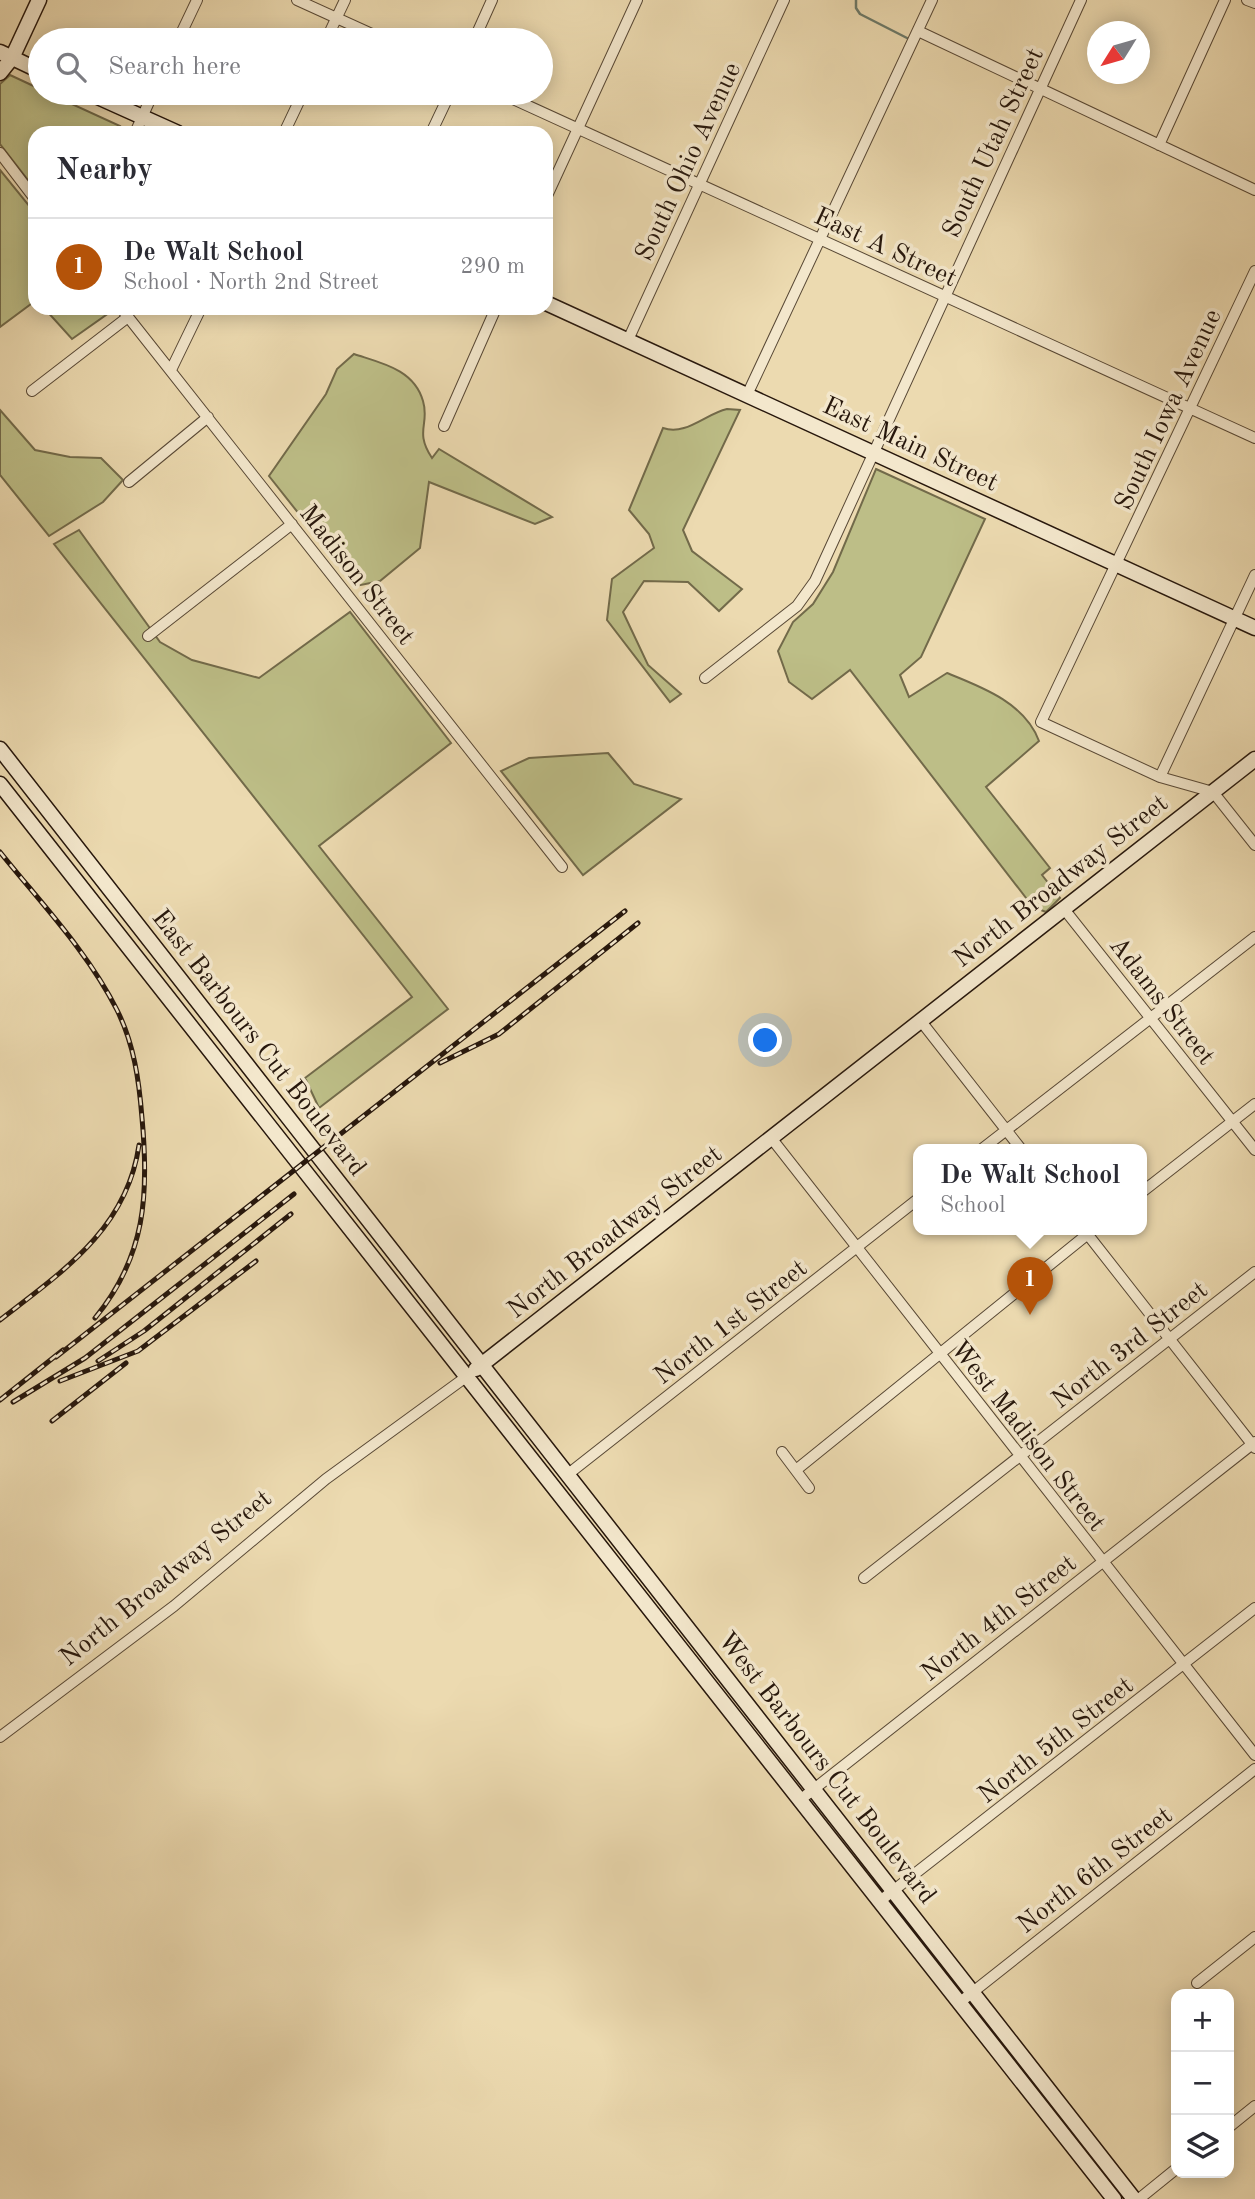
<!DOCTYPE html>
<html lang="en">
<head>
<meta charset="utf-8">
<style>
  :root { --surface:#fff; --page:#f2f2f3; --text:#2b2b33; --muted:#7c7c81; --line:#e1e1e2; --accent:#b45309 }
  body { margin:0; font-family:"Old Standard TT",serif; background:var(--page); color:var(--text) }
  .controls { position:absolute; right:21px; bottom:21px; display:grid; overflow:hidden; border-radius:14px; box-shadow:0 4px 18px #0003 }
  .controls button { width:63px; height:63px; display:grid; place-items:center; padding:0; border:0; border-bottom:2px solid var(--line); background:var(--surface); color:var(--text); font:35px sans-serif }
  .compass { position:absolute; left:1087px; top:21px; width:63px; height:63px; border-radius:50%; background:var(--surface); box-shadow:0 4px 18px #0003; rotate:233deg }
  .you { position:absolute; left:766px; top:1041px; width:24px; height:24px; margin:-18px; border:5px solid #fff; border-radius:50%; background:#1a73e8; box-shadow:0 0 0 10px #1a73e833 }
  .badge { display:grid; place-items:center; width:46px; height:46px; border-radius:50%; background:var(--accent); color:#fff; font-size:23px; font-weight:700 }
  .pin { position:absolute; translate:-50% -58px; filter:drop-shadow(0 2px 4px #0008) }
  .pin::after { content:''; position:absolute; top:37px; width:24px; height:21px; background:inherit; clip-path:polygon(0 0,100% 0,50% 100%) }
  .popup { position:absolute; left:913px; top:1144px; width:234px; height:91px; box-sizing:border-box; display:grid; place-content:center; border-radius:14px; background:var(--surface); filter:drop-shadow(0 2px 5px #0005); font-size:23px; white-space:nowrap; color:var(--muted) }
  .popup b { font-size:26px; color:var(--text) }
  .popup::after { content:''; position:absolute; left:50%; top:100%; margin-left:-14px; border:14px solid transparent; border-top-color:var(--surface) }
  .list { margin:0; padding:0; list-style:none }
  h2 { display:flex; justify-content:space-between; align-items:center; height:91px; margin:0; padding:0 28px; font-size:30px }
  h2 small { font-size:23px; font-weight:400; color:var(--muted) }
  .list li { display:grid; grid-template-columns:46px 1fr auto; gap:21px; align-items:center; box-sizing:border-box; height:98px; padding:0 28px; border-top:2px solid var(--line) }
  .list b { display:block; font-size:26px; white-space:nowrap }
  .list p { margin:0; font-size:23px; white-space:nowrap; color:var(--muted) }
  .list em { font-size:23px; font-style:normal; color:var(--muted) }
  .icon { flex:none; width:38px; height:38px; fill:none; stroke:currentColor; stroke-width:2; stroke-linecap:round; stroke-linejoin:round }
  .map { position:relative; flex:none; width:1255px; height:2199px; overflow:hidden }
  .search { position:absolute; background:var(--surface); box-shadow:0 4px 18px #0003; left:28px; top:28px; width:525px; height:77px; display:flex; align-items:center; gap:18px; box-sizing:border-box; padding:0 24px; border-radius:38px; color:var(--muted); font-size:26px }
  .panel { position:absolute; background:var(--surface); box-shadow:0 4px 18px #0003; left:28px; top:126px; width:525px; height:189px; border-radius:21px }
  .map>svg:first-child { display:block }
</style>
</head>
<body>
<div class="map">
<svg width="1255" height="2199" viewBox="0 0 1255 2199">
  <rect width="100%" height="100%" fill="#ecdab0"/>
  <filter id="stains"><feTurbulence type="fractalNoise" baseFrequency=".00286" numOctaves="4"/><feColorMatrix values="0 0 0 0 .2 0 0 0 0 .09 0 0 0 0 .02 0 0 0 .5 -.17"/></filter>
  <radialGradient id="worn" r=".72"><stop offset=".6" stop-color="#630" stop-opacity="0"/><stop offset="1" stop-color="#630" stop-opacity=".3"/></radialGradient>
  <!-- green -->
  <path fill="#bdbe87" stroke="#726a4a" stroke-width="2" d="M10,75L40,89V93H48L120,126L117,133H35V189L0,144V84Z
    M0,170L35,213V301L0,327Z
    M44,308H111L113,310L72,339Z
    M354,354C381,363 414,369 423,401C430,424 414,431 432,458L439,449L552,517L535,524L429,482L420,548L380,581L356,586L269,476L326,394L337,369Z
    M727,409L740,410L683,530L692,551L742,589L719,611L688,582L644,581L623,612L648,665L681,694L670,702L607,620L612,579L654,548L649,534L629,510L663,428C686,436 705,414 727,409Z
    M0,410L35,450L70,457L101,458L123,480L103,502L49,536L0,475Z
    M876,469L985,519L921,657L900,675L909,697L947,673C982,687 1025,703 1039,741L986,787L1050,868L1042,875L1060,898L1046,912L1033,907L850,670L812,699L789,682L778,651L793,622L813,604L833,572Z
    M79,530L160,642L192,660L259,678L350,612L451,743L319,846L448,1009L319,1108L305,1078L412,997L54,544Z
    M608,753L634,784L681,799L583,875L501,771L529,758Z"/>
  <g fill="none" stroke-linecap="round" stroke-linejoin="round">
    <!-- stream -->
    <path stroke="#6c7968" stroke-width="2.5" d="M856,0V8L860,14L907,38"/>
    <!-- street casing -->
    <g stroke="#584835" stroke-width="12">
      <path id="street" d="M297,0L385,40
        M1247,0L1255,3
        M918,31L1255,190
        M178,40L197,0
        M326,40L345,0
        M474,40L492,0
        M500,93L1255,438
        M135,133L153,93
        M284,133L303,93
        M431,133L450,93
        M1159,145L1225,0
        M0,153L35,199
        M546,198L637,0
        M1255,271L1041,722L1160,777L1213,792L1255,845
        M121,308L562,867
        M628,340L784,0
        M171,370L201,308
        M32,391L128,317
        M747,395L932,0
        M444,426L496,308
        M129,482L208,417
        M148,636L292,524
        M705,678L797,606L815,581L1081,0
        M1160,777L1255,575
        M1064,909L1255,1150
        M920,1020L1021,1149
        M772,1139L1255,1755
        M982,1149L1255,937
        M1142,1192L1255,1104
        M1085,1231L1255,1448
        M782,1452L809,1488
        M796,1470L1094,1229
        M567,1475L918,1199
        M864,1578L1255,1272
        M0,1737L174,1606L326,1479L466,1377
        M800,1800L1255,1442
        M880,1901L1255,1608
        M1197,1983L1255,1937
        M959,2003L1255,1769
        M1229,2127L1255,2106
        M1139,2199L1176,2169"/>
    </g>
    <!-- secondary casing -->
    <g stroke="#27170c" stroke-width="17">
      <path id="secondary" d="M0,52L40,71
        M0,73L12,58L39,0
        M89,93L178,133
        M546,303L1255,628
        M0,749L1134,2199
        M0,784L1114,2199
        M476,1369L1255,759"/>
    </g>
    <!-- street -->
    <use href="#street" stroke="#f3e7cc" stroke-width="10"/>
    <!-- secondary -->
    <use href="#secondary" stroke="#f3e7cc" stroke-width="14"/>
    <!-- rail casing -->
    <g stroke="#27170c" stroke-width="5">
      <path id="rail" d="M0,852C40,902 88,952 117,1010C134,1044 139,1080 142,1118C149,1194 146,1256 95,1318
        M440,1063L499,1034L638,923
        M0,1320C62,1272 127,1229 139,1145
        M56,1357L625,911
        M98,1361L144,1331L291,1214
        M60,1381L138,1351L256,1261
        M0,1400L63,1350
        M13,1402L85,1358L294,1194
        M52,1421L126,1363"/>
    </g>
    <!-- rail -->
    <use href="#rail" stroke="#f3e7cc" stroke-width="2.5" stroke-dasharray="8" stroke-linecap="butt"/>
  </g>
  <g text-anchor="middle" stroke-width="7" stroke-linejoin="round" paint-order="stroke">
    <!-- street labels -->
    <g font-size="26" fill="#27170c" stroke="#f3e7cc">
      <text transform="translate(992 142) rotate(-65)" y="9">South Utah Street</text>
      <text transform="translate(687 161) rotate(-65)" y="9">South Ohio Avenue</text>
      <text transform="translate(886 246) rotate(25)" y="9">East A Street</text>
      <text transform="translate(1167 409) rotate(-65)" y="9">South Iowa Avenue</text>
      <text transform="translate(911 443) rotate(25)" y="9">East Main Street</text>
      <text transform="translate(358 574) rotate(52)" y="9">Madison Street</text>
      <text transform="translate(1060 880) rotate(-38)" y="9">North Broadway Street</text>
      <text transform="translate(1163 1000) rotate(52)" y="9">Adams Street</text>
      <text transform="translate(260 1042) rotate(52)" y="9">East Barbours Cut Boulevard</text>
      <text transform="translate(614 1231) rotate(-38)" y="9">North Broadway Street</text>
      <text transform="translate(730 1321) rotate(-38)" y="9">North 1st Street</text>
      <text transform="translate(1129 1344) rotate(-38)" y="9">North 3rd Street</text>
      <text transform="translate(1029 1435) rotate(52)" y="9">West Madison Street</text>
      <text transform="translate(165 1577) rotate(-39)" y="9">North Broadway Street</text>
      <text transform="translate(998 1617) rotate(-38)" y="9">North 4th Street</text>
      <text transform="translate(1055 1739) rotate(-38)" y="9">North 5th Street</text>
      <text transform="translate(828 1767) rotate(52)" y="9">West Barbours Cut Boulevard</text>
      <text transform="translate(1094 1869) rotate(-38)" y="9">North 6th Street</text>
    </g>
  </g>
  <rect width="100%" height="100%" filter="url(#stains)"/>
  <rect width="100%" height="100%" fill="url(#worn)"/>
</svg>
<div class="controls">
<button>+</button>
<button>−</button>
<button><svg class="icon" aria-label="layers" viewBox="0 0 24 24"><path d="M12 4l9 5-9 5-9-5zM3 14l9 5 9-5"/></svg></button>
</div>
<svg class="compass" viewBox="-18 -18 36 36"><path d="M0-13l5 13h-10z" fill="#e53935"/><path d="M0 13l5-13h-10z" fill="#7c7c81"/></svg>
<div class="you"></div>
<div class="pin badge" style="left:1030px;top:1315px">1</div>
<div class="popup"><b>De Walt School</b>School</div>
<div class="search"><svg class="icon" aria-label="search" viewBox="0 0 24 24"><circle cx="10" cy="10" r="6"/><path d="M15 15l6 6"/></svg>Search here</div>
<section class="panel">
<h2>Nearby<small></small></h2>
<ul class="list">
<li><span class="badge">1</span><div><b>De Walt School</b><p>School · North 2nd Street</p></div><em>290 m</em></li>
</ul>
</section>
</div>
</body>
</html>
